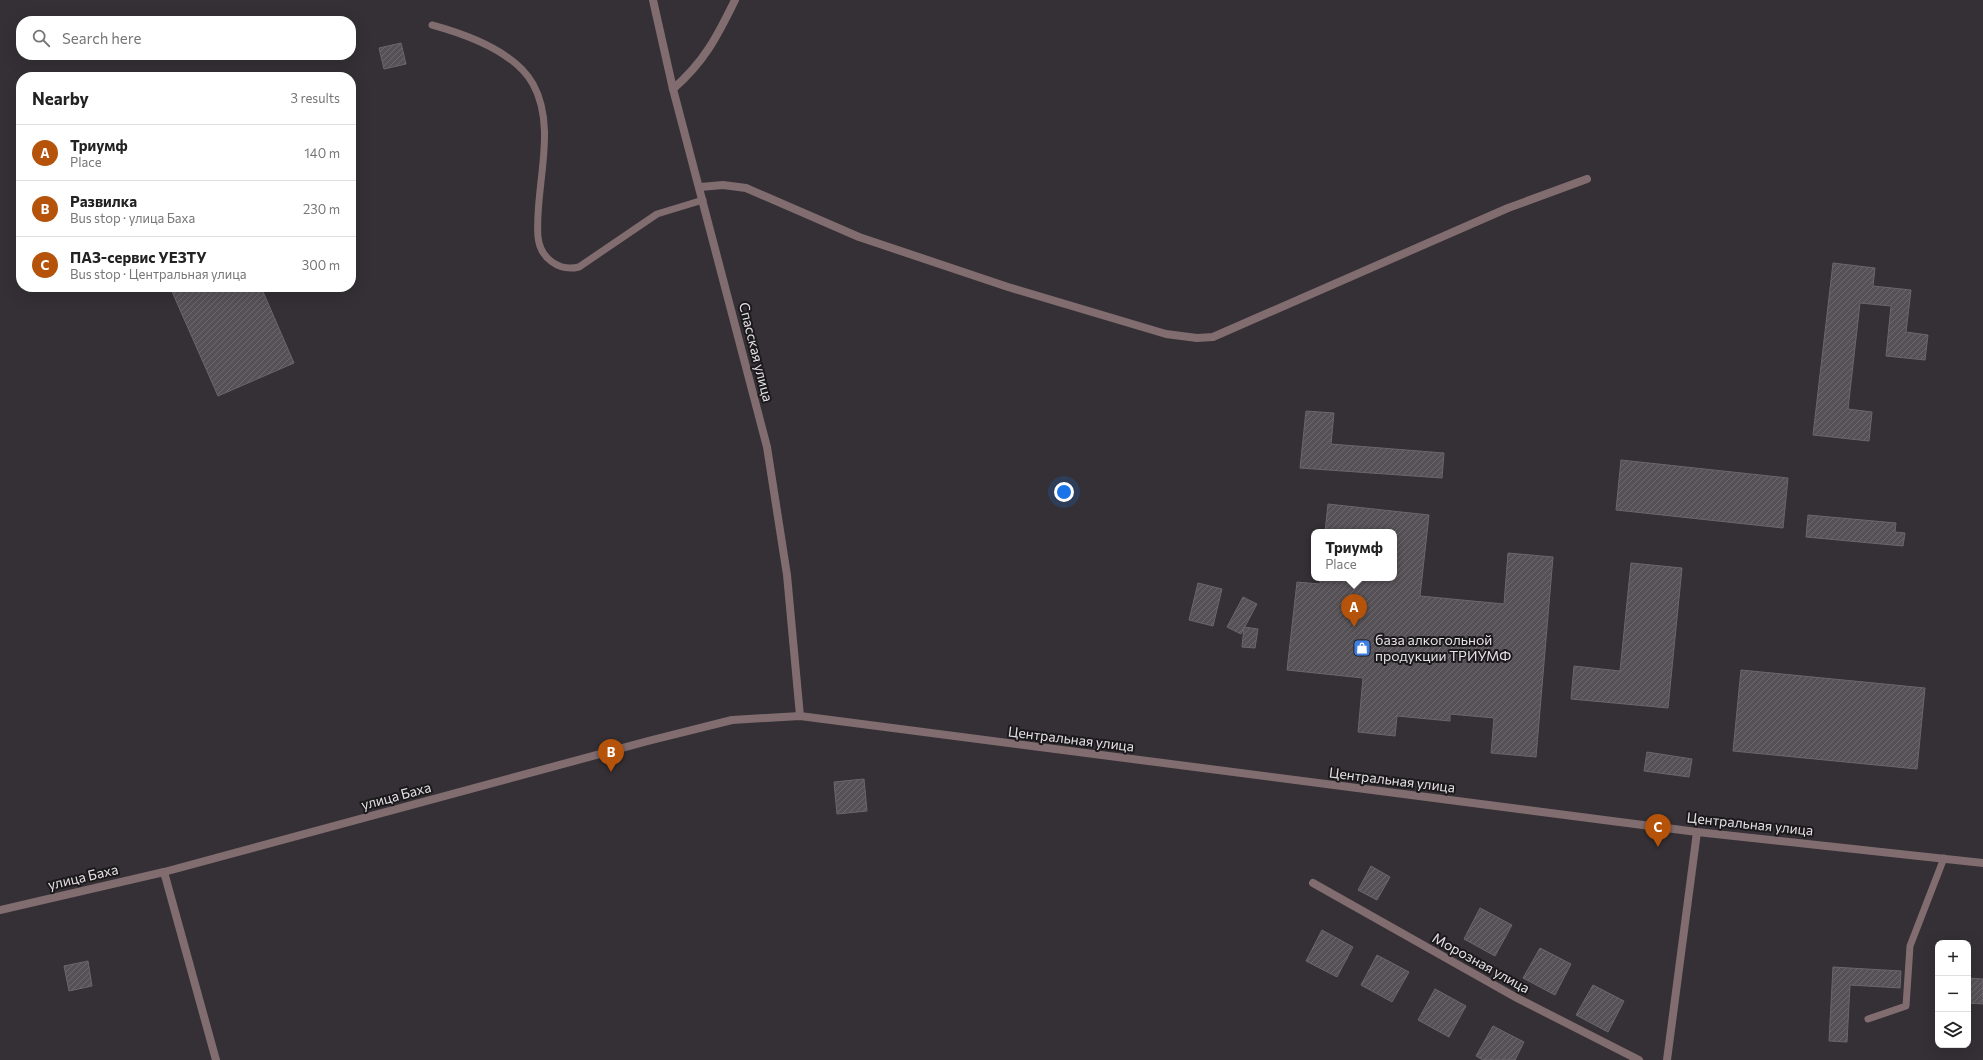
<!DOCTYPE html>
<html lang="en">
<head>
<meta charset="utf-8">
<style>
  :root { --surface:#fff; --page:#f2f2f2; --text:#222; --muted:#767676; --line:#e0e0e0; --accent:#b45309 }
  body { margin:0; font-family:Commissioner,sans-serif; background:var(--page); color:var(--text) }
  .controls { position:absolute; right:12px; bottom:12px; display:grid; overflow:hidden; border-radius:8px; box-shadow:0 4px 16px #0002 }
  .controls button { width:36px; height:36px; display:grid; place-items:center; padding:0; border:0; border-bottom:1px solid var(--line); background:var(--surface); color:var(--text); font:20px sans-serif }
  .you { position:absolute; left:1064px; top:492px; width:14px; height:14px; margin:-10px; border:3px solid #fff; border-radius:50%; background:#1a73e8; box-shadow:0 0 0 6px #1a73e833 }
  .badge { display:grid; place-items:center; width:26px; height:26px; border-radius:50%; background:var(--accent); color:#fff; font-size:13px; font-weight:700 }
  .pin { position:absolute; translate:-50% -33px; filter:drop-shadow(0 1px 2px #0008) }
  .pin::after { content:''; position:absolute; top:21px; width:14px; height:12px; background:inherit; clip-path:polygon(0 0,100% 0,50% 100%) }
  .popup { position:absolute; left:1311px; top:529px; width:86px; height:52px; box-sizing:border-box; display:grid; place-content:center; border-radius:8px; background:var(--surface); filter:drop-shadow(0 1px 3px #0005); font-size:13px; white-space:nowrap; color:var(--muted) }
  .popup b { font-size:15px; color:var(--text) }
  .popup::after { content:''; position:absolute; left:50%; top:100%; margin-left:-8px; border:8px solid transparent; border-top-color:var(--surface) }
  .list { margin:0; padding:0; list-style:none }
  h2 { display:flex; justify-content:space-between; align-items:center; height:52px; margin:0; padding:0 16px; font-size:17px }
  h2 small { font-size:13px; font-weight:400; color:var(--muted) }
  .list li { display:grid; grid-template-columns:26px 1fr auto; gap:12px; align-items:center; box-sizing:border-box; height:56px; padding:0 16px; border-top:1px solid var(--line) }
  .list b { display:block; font-size:15px; white-space:nowrap }
  .list p { margin:0; font-size:13px; white-space:nowrap; color:var(--muted) }
  .list em { font-size:13px; font-style:normal; color:var(--muted) }
  .icon { flex:none; width:22px; height:22px; fill:none; stroke:currentColor; stroke-width:2; stroke-linecap:round; stroke-linejoin:round }
  .map { position:relative; flex:none; width:1983px; height:1060px; overflow:hidden }
  .search { position:absolute; background:var(--surface); box-shadow:0 4px 16px #0002; left:16px; top:16px; width:340px; height:44px; display:flex; align-items:center; gap:10px; box-sizing:border-box; padding:0 14px; border-radius:16px; color:var(--muted); font-size:15px }
  .panel { position:absolute; background:var(--surface); box-shadow:0 4px 16px #0002; left:16px; top:72px; width:340px; height:220px; border-radius:16px }
  .map>svg:first-child { display:block }
</style>
</head>
<body>
<div class="map">
<svg width="1983" height="1060" viewBox="0 0 1983 1060">
  <defs>
    <pattern id="building-hatch" width="6" height="6" patternUnits="userSpaceOnUse"><rect width="6" height="6" fill="#555156"/><path d="M-1 1l2-2M0 6l6-6M5 7l2-2" fill="none" stroke="#6d6a6e"/></pattern>
  </defs>
  <rect width="100%" height="100%" fill="#343035"/>
  <!-- building -->
  <path fill="url(#building-hatch)" stroke="#6b666b" d="M401,43L406,64L384,69L379,48Z
    M1833,263L1875,268L1873,286L1911,290L1906,332L1928,335L1925,360L1886,356L1891,306L1860,303L1848,409L1872,412L1869,441L1813,435Z
    M170,287H261L294,363L218,396Z
    M1306,411L1334,413L1331,444L1444,453L1442,478L1300,468Z
    M1621,460L1788,478L1783,528L1616,510Z
    M1328,504L1429,515L1420,596L1504,604L1508,553L1553,557L1536,757L1491,753L1494,718L1450,714V721L1397,716L1395,736L1358,732L1363,678L1287,670L1297,582L1320,584V578H1394V532H1325Z
    M1808,515L1896,523L1895,532L1905,533L1903,546L1806,537Z
    M1631,563L1682,568L1668,708L1571,699L1574,666L1620,671Z
    M1198,583L1222,589L1213,626L1189,620Z
    M1243,597L1257,604L1241,634L1227,627Z
    M1244,627L1258,629L1255,648L1242,647Z
    M1741,670L1925,688L1917,769L1733,751Z
    M1647,752L1692,759L1689,777L1644,771Z
    M864,779L867,811L837,814L834,782Z
    M1371,866L1390,877L1377,900L1358,890Z
    M1480,908L1512,925L1495,956L1464,939Z
    M1322,930L1353,947L1337,977L1306,961Z
    M1540,948L1571,964L1555,995L1523,978Z
    M1377,955L1409,972L1392,1002L1361,985Z
    M88,961L92,986L69,991L64,966Z
    M1833,967L1901,971L1900,988L1850,985L1847,1042L1829,1041Z
    M1968,978L1983,979V1004L1968,1003Z
    M1593,985L1624,1001L1608,1032L1576,1015Z
    M1435,989L1466,1006L1449,1037L1418,1020Z
    M1493,1026L1524,1042L1515,1060H1483L1476,1056Z"/>
  <g fill="none" stroke-linecap="round" stroke-linejoin="round">
    <!-- service -->
    <path stroke="#816c6f" stroke-width="7" d="M432,25C465,34 515,52 533,84C558,129 534,189 538,237C540,258 559,272 579,267L657,214L703,200
      M1868,1019L1906,1006L1910,946L1944,858"/>
    <!-- minor -->
    <path stroke="#816c6f" stroke-width="8" d="M673,89C704,62 717,37 735,0
      M700,187L723,185L746,188L859,237L1008,287L1166,334L1197,338L1213,337L1508,208L1587,179
      M164,872L216,1060
      M1313,883L1517,998L1639,1060
      M1667,1060L1697,832"/>
    <!-- tertiary -->
    <path stroke="#816c6f" stroke-width="8" d="M653,0L673,89L767,447L787,575L800,716
      M0,910L164,872L648,741L732,720L800,716L1697,832L1983,863"/>
  </g>
  <!-- icons -->
  <defs>
    <g id="shop-square" transform="scale(0.9)"><rect x="-9" y="-9" width="18" height="18" rx="4" fill="#3f7fe0" stroke="#1b191b"/><path d="M-5-2.5h2.3a2.7 3.5 0 0 1 5.4 0H5L5.5 6h-11ZM-1.5-2.5h3a1.5 2.3 0 0 0-3 0Z" fill="#fff"/></g>
  </defs>
  <g fill-rule="evenodd">
    <use href="#shop-square" x="1362" y="648"/>
  </g>
  <g text-anchor="middle" stroke-width="4" stroke-linejoin="round" paint-order="stroke">
    <!-- street labels -->
    <g font-size="14" fill="#e5e2e5" stroke="#1b191b">
      <text transform="translate(756 352) rotate(76)" y="5">Спасская улица</text>
      <text transform="translate(1071 739) rotate(7)" y="5">Центральная улица</text>
      <text transform="translate(1392 780) rotate(7)" y="5">Центральная улица</text>
      <text transform="translate(396 796) rotate(-15)" y="5">улица Баха</text>
      <text transform="translate(1750 824) rotate(6)" y="5">Центральная улица</text>
      <text transform="translate(83 877) rotate(-13)" y="5">улица Баха</text>
      <text transform="translate(1481 963) rotate(29)" y="5">Морозная улица</text>
    </g>
    <!-- poi labels -->
    <g font-size="14" fill="#e5e2e5" stroke="#1b191b" text-anchor="start">
      <text x="1375" y="645">база алкогольной<tspan x="1375" dy="16">продукции ТРИУМФ</tspan></text>
    </g>
  </g>
</svg>
<div class="controls">
<button>+</button>
<button>−</button>
<button><svg class="icon" aria-label="layers" viewBox="0 0 24 24"><path d="M12 4l9 5-9 5-9-5zM3 14l9 5 9-5"/></svg></button>
</div>
<div class="you"></div>
<div class="pin badge" style="left:1354px;top:627px">A</div>
<div class="popup"><b>Триумф</b>Place</div>
<div class="pin badge" style="left:611px;top:772px">B</div>
<div class="pin badge" style="left:1658px;top:847px">C</div>
<div class="search"><svg class="icon" aria-label="search" viewBox="0 0 24 24"><circle cx="10" cy="10" r="6"/><path d="M15 15l6 6"/></svg>Search here</div>
<section class="panel">
<h2>Nearby<small>3 results</small></h2>
<ul class="list">
<li><span class="badge">A</span><div><b>Триумф</b><p>Place</p></div><em>140 m</em></li>
<li><span class="badge">B</span><div><b>Развилка</b><p>Bus stop · улица Баха</p></div><em>230 m</em></li>
<li><span class="badge">C</span><div><b>ПАЗ-сервис УЕЗТУ</b><p>Bus stop · Центральная улица</p></div><em>300 m</em></li>
</ul>
</section>
</div>
</body>
</html>
